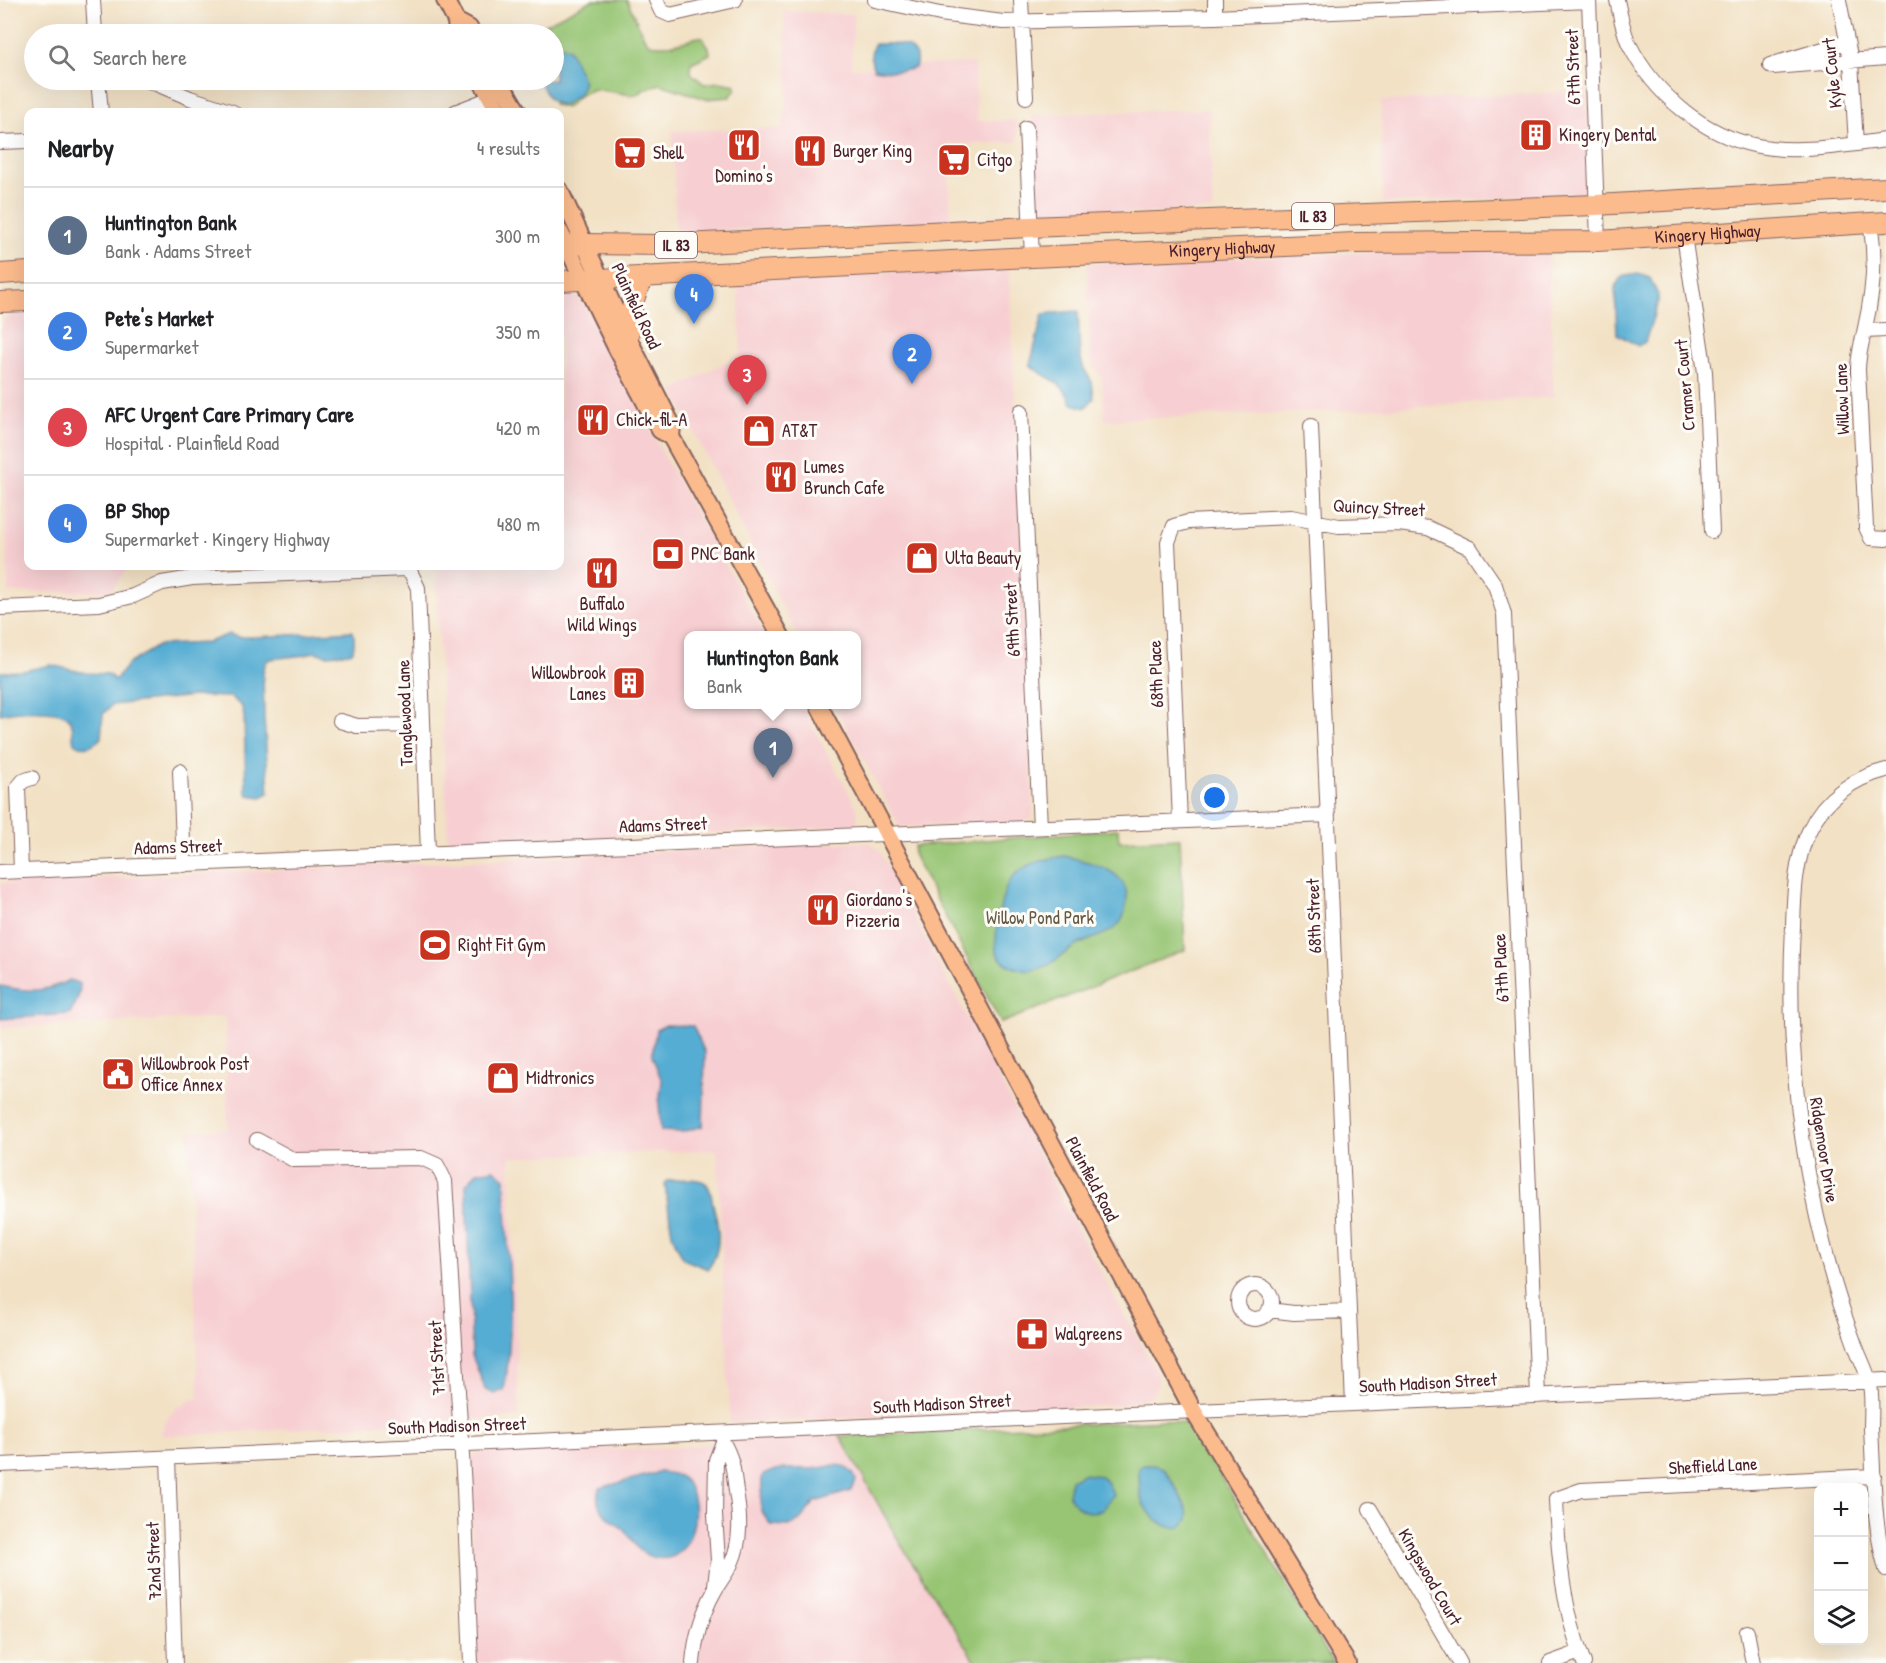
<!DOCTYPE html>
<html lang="en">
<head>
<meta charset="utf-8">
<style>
  :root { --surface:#fff; --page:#f6f6f6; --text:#202124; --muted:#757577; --line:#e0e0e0; --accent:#c8321e }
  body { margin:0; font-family:"Patrick Hand",sans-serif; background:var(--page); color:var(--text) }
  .controls { position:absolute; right:18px; bottom:18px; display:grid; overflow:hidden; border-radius:12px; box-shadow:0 6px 24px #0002 }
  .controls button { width:54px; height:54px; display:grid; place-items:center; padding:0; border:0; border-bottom:2px solid var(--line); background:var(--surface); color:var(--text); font:30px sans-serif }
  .you { position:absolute; left:1215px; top:798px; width:21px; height:21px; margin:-15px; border:4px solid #fff; border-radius:50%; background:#1a73e8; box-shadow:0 0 0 9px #1a73e833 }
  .badge { display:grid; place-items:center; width:39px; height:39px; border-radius:50%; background:var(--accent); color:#fff; font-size:20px; font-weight:700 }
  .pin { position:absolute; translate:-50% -50px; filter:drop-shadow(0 2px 3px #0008) }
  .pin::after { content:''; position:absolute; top:32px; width:21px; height:18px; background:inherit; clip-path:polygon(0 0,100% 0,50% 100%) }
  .popup { position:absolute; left:684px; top:631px; width:177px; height:78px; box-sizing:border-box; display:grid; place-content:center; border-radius:12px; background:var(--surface); filter:drop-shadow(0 2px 4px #0005); font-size:20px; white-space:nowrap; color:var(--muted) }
  .popup b { font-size:22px; color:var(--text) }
  .popup::after { content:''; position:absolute; left:50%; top:100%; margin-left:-12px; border:12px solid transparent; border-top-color:var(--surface) }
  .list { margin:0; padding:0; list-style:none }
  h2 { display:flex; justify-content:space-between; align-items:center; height:78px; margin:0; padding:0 24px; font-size:26px }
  h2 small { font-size:20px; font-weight:400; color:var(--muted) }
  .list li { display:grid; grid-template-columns:39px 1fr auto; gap:18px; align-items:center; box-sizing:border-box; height:96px; padding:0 24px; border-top:2px solid var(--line) }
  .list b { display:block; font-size:22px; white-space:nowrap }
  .list p { margin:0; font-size:20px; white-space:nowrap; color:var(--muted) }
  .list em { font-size:20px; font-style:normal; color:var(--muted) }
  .icon { flex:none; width:33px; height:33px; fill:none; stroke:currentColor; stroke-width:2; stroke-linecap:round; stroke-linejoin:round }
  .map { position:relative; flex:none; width:1886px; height:1663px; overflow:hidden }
  .search { position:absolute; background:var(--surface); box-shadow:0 6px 24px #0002; left:24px; top:24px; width:540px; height:66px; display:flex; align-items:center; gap:15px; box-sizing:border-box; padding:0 21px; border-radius:33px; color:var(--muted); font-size:22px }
  .panel { position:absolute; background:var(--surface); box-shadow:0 6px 24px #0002; left:24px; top:108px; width:540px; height:462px; border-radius:12px }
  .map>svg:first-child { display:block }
</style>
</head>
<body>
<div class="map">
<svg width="1886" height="1663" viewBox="0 0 1886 1663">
  <rect width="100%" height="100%" fill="#fdfcf7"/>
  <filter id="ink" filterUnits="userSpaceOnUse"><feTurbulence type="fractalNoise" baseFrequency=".0167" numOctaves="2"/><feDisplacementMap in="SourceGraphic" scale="12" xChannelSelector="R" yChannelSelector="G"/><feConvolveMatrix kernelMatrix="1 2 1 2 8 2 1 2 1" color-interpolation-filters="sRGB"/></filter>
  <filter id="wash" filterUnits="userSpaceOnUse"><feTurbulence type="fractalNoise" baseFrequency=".008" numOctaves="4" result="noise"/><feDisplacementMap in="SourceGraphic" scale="24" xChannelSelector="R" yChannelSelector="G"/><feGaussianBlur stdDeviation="1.35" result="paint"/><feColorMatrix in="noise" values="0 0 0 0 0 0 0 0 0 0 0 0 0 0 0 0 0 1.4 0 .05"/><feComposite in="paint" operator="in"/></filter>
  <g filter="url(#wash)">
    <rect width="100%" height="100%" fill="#f2e1c4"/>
    <!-- built -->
    <path fill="#f7cfd2" d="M784,11L854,14L851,68L974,63L977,121L1017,120L1018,142L947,145L951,221L676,232L672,131L782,128L788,90Z
      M1587,91L1589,173L1588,188L1582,194L1383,203L1381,101Z
      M1209,109L1213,210L1053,217L1044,216L1037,211L1032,115Z
      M1449,249H1548L1554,397L1359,410L1104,420L1102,379L1090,360L1087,264Z
      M1009,267L1033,810L1031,818L1025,822L900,827L834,705L857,704V636L797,635L673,390L741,354L738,279Z
      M560,291L570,293L579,298L586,308L671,469L765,635L689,636V704L801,705L857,808L858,818L853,826L448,845L436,573L429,566H560Z
      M28,310V566H140L128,568L110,591L8,593L1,328L5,318L13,312Z
      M860,842L870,843L879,850L1094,1260L1156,1371L1158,1384L1152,1396L1123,1405L730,1423L717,1150L510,1157L519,1417L161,1436L164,1424L174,1410L188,1401L199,1398L188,1131L228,1129L225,1017L0,1028V883Z
      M840,1436L901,1545L977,1663H477L469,1469L470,1461L476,1453L547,1448L630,1449L683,1447L759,1438Z"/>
    <!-- green -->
    <path fill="#97c573" stroke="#70724f" stroke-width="1.5" d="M592,0H627L644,37L649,44C660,46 672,45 683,42C690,39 694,37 702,37L709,47L710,54L691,63V73L704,84L719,82L736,85V89L730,97L706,99L660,84L643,90L639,94L632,95L594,89L580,95L566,108L554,105L551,99L554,80V34H526Z
      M1118,829L1119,841L1180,838L1185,950L1001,1023L913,854L914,846Z
      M1166,1420L1184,1423L1193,1430L1333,1663H977L901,1545L840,1436Z"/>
    <!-- water -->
    <path fill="#56add3" stroke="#50667f" stroke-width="1.5" d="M875,44C894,43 923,41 915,68C903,72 886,71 874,69C870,62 870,50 875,44Z
      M560,45L569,49L584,82L579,94L563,105C548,103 546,94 540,81L554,80V46Z
      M1638,274L1650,278L1658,295V302L1645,342L1638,346L1617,334L1615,288L1621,277Z
      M1078,311L1080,356L1084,369L1092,382L1094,398L1085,408L1072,404C1060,377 1050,382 1030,365L1043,314Z
      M352,631C356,636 354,645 353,651L350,653L327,655L313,652L306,655L270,659L266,662L263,671L264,718L269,793L261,797L248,795L246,790L244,716L242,707L231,697L194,696L112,705L103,714L101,738C93,746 84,750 74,743C72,736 74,726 70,720C63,706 14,711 0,714V672L23,671L51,665L86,673L108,674L115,680L128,664L159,645L206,643L229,634L238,637H256Z
      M1064,856C1090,862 1134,870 1126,906C1125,913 1122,922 1117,926C1105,937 1089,938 1076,946C1061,954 1051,968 1033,970C1023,972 1006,966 1000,958C993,950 996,937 997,927C1004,878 1012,864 1064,856Z
      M70,980L80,984C80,994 76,1006 69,1014L0,1019V986C28,992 44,993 70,980Z
      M666,1025L693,1026L705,1053L703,1126L682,1132L661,1131L659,1103L662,1081L652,1056L656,1030Z
      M494,1169L505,1178C506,1249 517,1319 504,1390L494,1394L485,1389L472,1355L466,1184L477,1172Z
      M685,1179C691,1179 699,1179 704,1182C711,1186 711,1197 713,1204C719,1227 723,1249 708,1269L683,1259L672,1234L665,1184L667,1181Z
      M834,1465L843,1466L853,1473L856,1481L850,1491L815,1502L799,1521L789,1526L771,1525L761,1511L762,1476C778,1466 792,1469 809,1469C817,1469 826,1467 834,1465Z
      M1142,1465C1148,1465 1155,1464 1161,1467C1168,1471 1191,1512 1188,1519C1177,1542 1147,1515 1142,1501C1138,1492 1140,1478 1139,1468Z
      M660,1472C668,1473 676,1473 682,1478C706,1496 696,1576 647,1555C634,1549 632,1536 622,1528C606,1515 593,1510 599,1488Z
      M1083,1474L1101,1476L1108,1483L1113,1494L1103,1510C1084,1515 1079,1510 1068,1495L1071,1480Z"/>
  </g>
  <g filter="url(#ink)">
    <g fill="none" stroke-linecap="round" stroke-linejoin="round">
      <!-- minor casing -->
      <g stroke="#856361" stroke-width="16">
        <path id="minor" d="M93,0L95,34
          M656,0L661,11L670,15L735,0
          M875,0L940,14L1003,22L1215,17L1589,1
          M1021,0L1026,97
          M1215,0V17
          M1589,0L1598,241
          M1617,0C1620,14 1623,31 1629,44C1654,94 1703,135 1758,146C1800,154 1845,145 1886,140
          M1839,0L1851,61L1856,144
          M1847,42L1770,65L1773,67L1886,58
          M98,80L101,112
          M147,80L190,98L233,112
          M455,112L491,98
          M1026,128L1032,257
          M0,142L28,141
          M1870,224C1877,259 1873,293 1865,328C1862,342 1858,355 1858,370L1866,527L1871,538L1886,539
          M1684,236L1705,372L1712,531
          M1865,331L1886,330
          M1021,411L1040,827
          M1311,426L1353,1404
          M0,608L99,604L133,596L162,583L192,578L406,569L411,573L418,588L428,853
          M340,721L357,726L423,725
          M1886,770C1854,778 1824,798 1810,829C1795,858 1794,894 1793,926C1787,1035 1797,1141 1824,1246C1832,1278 1842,1310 1854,1342C1858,1354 1865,1367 1869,1380C1873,1394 1871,1414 1871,1429C1874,1476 1873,1524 1886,1569
          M180,771L184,865
          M1180,821L1168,542L1174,526L1188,522L1291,517L1339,526L1399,524L1428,528L1470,548L1495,585L1504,614L1538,1396
          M21,871L18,787L23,781L32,778
          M0,872L1328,815
          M257,1140L294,1160L421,1158L437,1165L445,1181L464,1488L471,1663
          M1238 1302a17 17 0 1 1 34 0a17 17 0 1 1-34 0Z
          M1269,1310L1294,1313L1349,1311
          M168,1458L175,1663
          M0,1465L1886,1380
          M1370,1509L1460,1663
          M715,1585L718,1560L715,1515L716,1460L723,1442
          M1747,1632L1753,1663
          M693,1663C695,1638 702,1614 714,1592C719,1582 726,1574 731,1564C742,1541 740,1515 736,1491C733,1470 734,1462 723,1442
          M1550,1663L1580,1652
          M1584,1663C1563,1610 1558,1555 1556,1499L1581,1490L1874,1476"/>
      </g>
      <!-- major casing -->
      <g stroke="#856361" stroke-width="20">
        <path id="major" d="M445,0L456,21L457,34
          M456,21L469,28L473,34
          M481,80L499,112
          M499,80L518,112
          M560,191L628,338L672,425L671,437
          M560,232L616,347L660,430L671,437L781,636
          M818,704L1194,1412L1347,1663"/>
      </g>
      <!-- highway casing -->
      <g stroke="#856361" stroke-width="22">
        <g id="highway">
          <path d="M560,245L585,244L663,245L1030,227L1596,205L1886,188"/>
          <path d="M0,274L28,272"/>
          <path id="s1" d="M560,281L1032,257L1355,243L1598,241L1886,222"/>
          <path d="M0,302L28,301"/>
          <path d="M628,338C631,315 631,295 646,276"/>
        </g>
      </g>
      <!-- minor -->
      <use href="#minor" stroke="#fff" stroke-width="14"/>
      <!-- major -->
      <use href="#major" stroke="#fbbb8d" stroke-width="16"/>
      <!-- highway -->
      <use href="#highway" stroke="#fbbb8d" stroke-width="20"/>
    </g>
  </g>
  <!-- icons -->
  <defs>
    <g id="building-square" transform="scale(1.725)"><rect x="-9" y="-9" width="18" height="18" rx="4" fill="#c8321e" stroke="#fdfcf7"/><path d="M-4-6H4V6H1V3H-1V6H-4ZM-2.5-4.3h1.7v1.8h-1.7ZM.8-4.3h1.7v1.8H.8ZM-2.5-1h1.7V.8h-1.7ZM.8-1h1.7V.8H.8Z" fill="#fff"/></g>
    <g id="restaurant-square" transform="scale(1.725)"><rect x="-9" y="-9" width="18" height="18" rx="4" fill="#c8321e" stroke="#fdfcf7"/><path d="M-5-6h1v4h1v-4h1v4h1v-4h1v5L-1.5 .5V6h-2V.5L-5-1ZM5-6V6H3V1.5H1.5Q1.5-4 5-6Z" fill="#fff"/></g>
    <g id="supermarket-square" transform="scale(1.725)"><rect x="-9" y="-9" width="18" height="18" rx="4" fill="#c8321e" stroke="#fdfcf7"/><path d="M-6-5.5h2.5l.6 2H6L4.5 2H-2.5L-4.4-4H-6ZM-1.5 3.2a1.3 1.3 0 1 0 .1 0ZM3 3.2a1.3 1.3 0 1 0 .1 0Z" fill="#fff"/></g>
    <g id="shop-square" transform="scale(1.725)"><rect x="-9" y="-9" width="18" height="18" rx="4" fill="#c8321e" stroke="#fdfcf7"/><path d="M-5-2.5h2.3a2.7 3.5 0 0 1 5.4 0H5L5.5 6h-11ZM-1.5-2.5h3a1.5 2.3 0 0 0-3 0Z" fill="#fff"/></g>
    <g id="bank-square" transform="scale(1.725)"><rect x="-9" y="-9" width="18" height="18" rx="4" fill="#c8321e" stroke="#fdfcf7"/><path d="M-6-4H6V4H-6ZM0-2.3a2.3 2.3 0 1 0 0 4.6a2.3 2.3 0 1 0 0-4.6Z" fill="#fff"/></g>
    <g id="stadium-square" transform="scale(1.725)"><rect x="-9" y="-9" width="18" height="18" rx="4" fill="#c8321e" stroke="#fdfcf7"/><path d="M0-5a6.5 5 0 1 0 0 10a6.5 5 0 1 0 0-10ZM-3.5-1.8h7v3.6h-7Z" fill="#fff"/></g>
    <g id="civic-square" transform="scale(1.725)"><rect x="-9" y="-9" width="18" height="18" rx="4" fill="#c8321e" stroke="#fdfcf7"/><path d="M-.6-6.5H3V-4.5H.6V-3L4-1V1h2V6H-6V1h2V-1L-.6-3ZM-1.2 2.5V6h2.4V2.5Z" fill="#fff"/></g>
    <g id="pharmacy-square" transform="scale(1.725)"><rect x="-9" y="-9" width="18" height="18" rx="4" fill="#c8321e" stroke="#fdfcf7"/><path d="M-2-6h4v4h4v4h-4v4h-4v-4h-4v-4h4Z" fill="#fff"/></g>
  </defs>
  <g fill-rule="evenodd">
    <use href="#building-square" x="1536" y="135"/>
    <use href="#restaurant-square" x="744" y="145"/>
    <use href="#restaurant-square" x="810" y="151"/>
    <use href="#supermarket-square" x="630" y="153"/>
    <use href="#supermarket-square" x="954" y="160"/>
    <use href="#restaurant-square" x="593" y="420"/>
    <use href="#shop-square" x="759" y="431"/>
    <use href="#restaurant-square" x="781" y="477"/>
    <use href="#bank-square" x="668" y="554"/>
    <use href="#shop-square" x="922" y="558"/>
    <use href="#restaurant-square" x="602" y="573"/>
    <use href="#building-square" x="629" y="683"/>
    <use href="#restaurant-square" x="823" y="910"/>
    <use href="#stadium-square" x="435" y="945"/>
    <use href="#civic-square" x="118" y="1074"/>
    <use href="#shop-square" x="503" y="1078"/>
    <use href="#pharmacy-square" x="1032" y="1334"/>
  </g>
  <g text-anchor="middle" stroke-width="6" stroke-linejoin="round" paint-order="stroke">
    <!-- shield labels -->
    <g fill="#fdfcf7" stroke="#806168" stroke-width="1.5">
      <rect x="1292" y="203" width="42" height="26" rx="4.5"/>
      <rect x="655" y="232" width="42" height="26" rx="4.5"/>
    </g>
    <g font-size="16" font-weight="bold" fill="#4a1f2b">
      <text x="1313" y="222">IL 83</text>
      <text x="676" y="251">IL 83</text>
    </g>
    <!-- street labels -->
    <g font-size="18" fill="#4a1f2b" stroke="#fdfcf7">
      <text transform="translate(1573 67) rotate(-92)" y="6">67th Street</text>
      <text transform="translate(1832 73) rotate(-96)" y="6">Kyle Court</text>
      <text dy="6" stroke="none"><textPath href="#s1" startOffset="1149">Kingery Highway</textPath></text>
      <text dy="6" stroke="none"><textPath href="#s1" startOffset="663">Kingery Highway</textPath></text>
      <text transform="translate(636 306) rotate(65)" y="6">Plainfield Road</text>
      <text transform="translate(1685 385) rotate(-95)" y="6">Cramer Court</text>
      <text transform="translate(1842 399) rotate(-92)" y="6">Willow Lane</text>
      <text transform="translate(1379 508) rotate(3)" y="6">Quincy Street</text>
      <text transform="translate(1012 620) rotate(-93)" y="6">69th Street</text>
      <text transform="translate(1156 674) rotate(-92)" y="6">68th Place</text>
      <text transform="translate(405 713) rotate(-92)" y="6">Tanglewood Lane</text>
      <text transform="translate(663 825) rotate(-2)" y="6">Adams Street</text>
      <text transform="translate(178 847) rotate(-2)" y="6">Adams Street</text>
      <text transform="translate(1314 916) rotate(-92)" y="6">68th Street</text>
      <text transform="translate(1501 968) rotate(-93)" y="6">67th Place</text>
      <text transform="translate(1824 1150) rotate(81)" y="6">Ridgemoor Drive</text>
      <text transform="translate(1092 1179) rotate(62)" y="6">Plainfield Road</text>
      <text transform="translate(437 1358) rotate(-93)" y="6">71st Street</text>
      <text transform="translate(1428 1383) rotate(-3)" y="6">South Madison Street</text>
      <text transform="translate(942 1404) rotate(-3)" y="6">South Madison Street</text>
      <text transform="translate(457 1426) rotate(-2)" y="6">South Madison Street</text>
      <text transform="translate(1713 1466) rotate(-3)" y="6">Sheffield Lane</text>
      <text transform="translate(154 1561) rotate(-92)" y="6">72nd Street</text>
      <text transform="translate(1430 1577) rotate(60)" y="6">Kingswood Court</text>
    </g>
    <!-- poi labels -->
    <g font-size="18" fill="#4a1f2b" stroke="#fdfcf7" text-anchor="start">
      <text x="1559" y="141">Kingery Dental</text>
      <text x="833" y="157">Burger King</text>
      <text x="653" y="159">Shell</text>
      <text x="977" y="166">Citgo</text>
      <text x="744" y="182" text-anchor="middle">Domino's</text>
      <text x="616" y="426">Chick-fil-A</text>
      <text x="782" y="437">AT&amp;T</text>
      <text x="804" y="473">Lumes<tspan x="804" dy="21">Brunch Cafe</tspan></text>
      <text x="691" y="560">PNC Bank</text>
      <text x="945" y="564">Ulta Beauty</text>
      <text x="602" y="610" text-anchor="middle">Buffalo<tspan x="602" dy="21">Wild Wings</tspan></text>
      <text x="606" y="679" text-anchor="end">Willowbrook<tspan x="606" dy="21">Lanes</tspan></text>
      <text x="846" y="906">Giordano's<tspan x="846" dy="21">Pizzeria</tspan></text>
      <text x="458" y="951">Right Fit Gym</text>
      <text x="141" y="1070">Willowbrook Post<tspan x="141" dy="21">Office Annex</tspan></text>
      <text x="526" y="1084">Midtronics</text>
      <text x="1055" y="1340">Walgreens</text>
    </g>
    <!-- park labels -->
    <g font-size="18" fill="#655944" stroke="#fdfcf7">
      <text x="1040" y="924">Willow Pond Park</text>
    </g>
  </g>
</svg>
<div class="controls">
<button>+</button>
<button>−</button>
<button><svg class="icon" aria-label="layers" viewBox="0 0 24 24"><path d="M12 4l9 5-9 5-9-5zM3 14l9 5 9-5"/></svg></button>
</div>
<div class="you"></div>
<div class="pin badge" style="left:773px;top:778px;background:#5c6f8a">1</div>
<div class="popup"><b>Huntington Bank</b>Bank</div>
<div class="pin badge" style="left:912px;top:384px;background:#3f7fe0">2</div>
<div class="pin badge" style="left:747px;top:405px;background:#e0444e">3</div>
<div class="pin badge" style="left:694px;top:324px;background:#3f7fe0">4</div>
<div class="search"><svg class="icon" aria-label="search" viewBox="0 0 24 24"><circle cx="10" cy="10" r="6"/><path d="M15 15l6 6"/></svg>Search here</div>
<section class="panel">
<h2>Nearby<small>4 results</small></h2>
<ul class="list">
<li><span class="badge" style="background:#5c6f8a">1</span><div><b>Huntington Bank</b><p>Bank · Adams Street</p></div><em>300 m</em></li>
<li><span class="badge" style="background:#3f7fe0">2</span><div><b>Pete's Market</b><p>Supermarket</p></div><em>350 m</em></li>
<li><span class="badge" style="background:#e0444e">3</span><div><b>AFC Urgent Care Primary Care</b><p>Hospital · Plainfield Road</p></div><em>420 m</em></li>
<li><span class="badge" style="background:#3f7fe0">4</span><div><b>BP Shop</b><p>Supermarket · Kingery Highway</p></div><em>480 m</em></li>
</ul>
</section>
</div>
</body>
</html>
